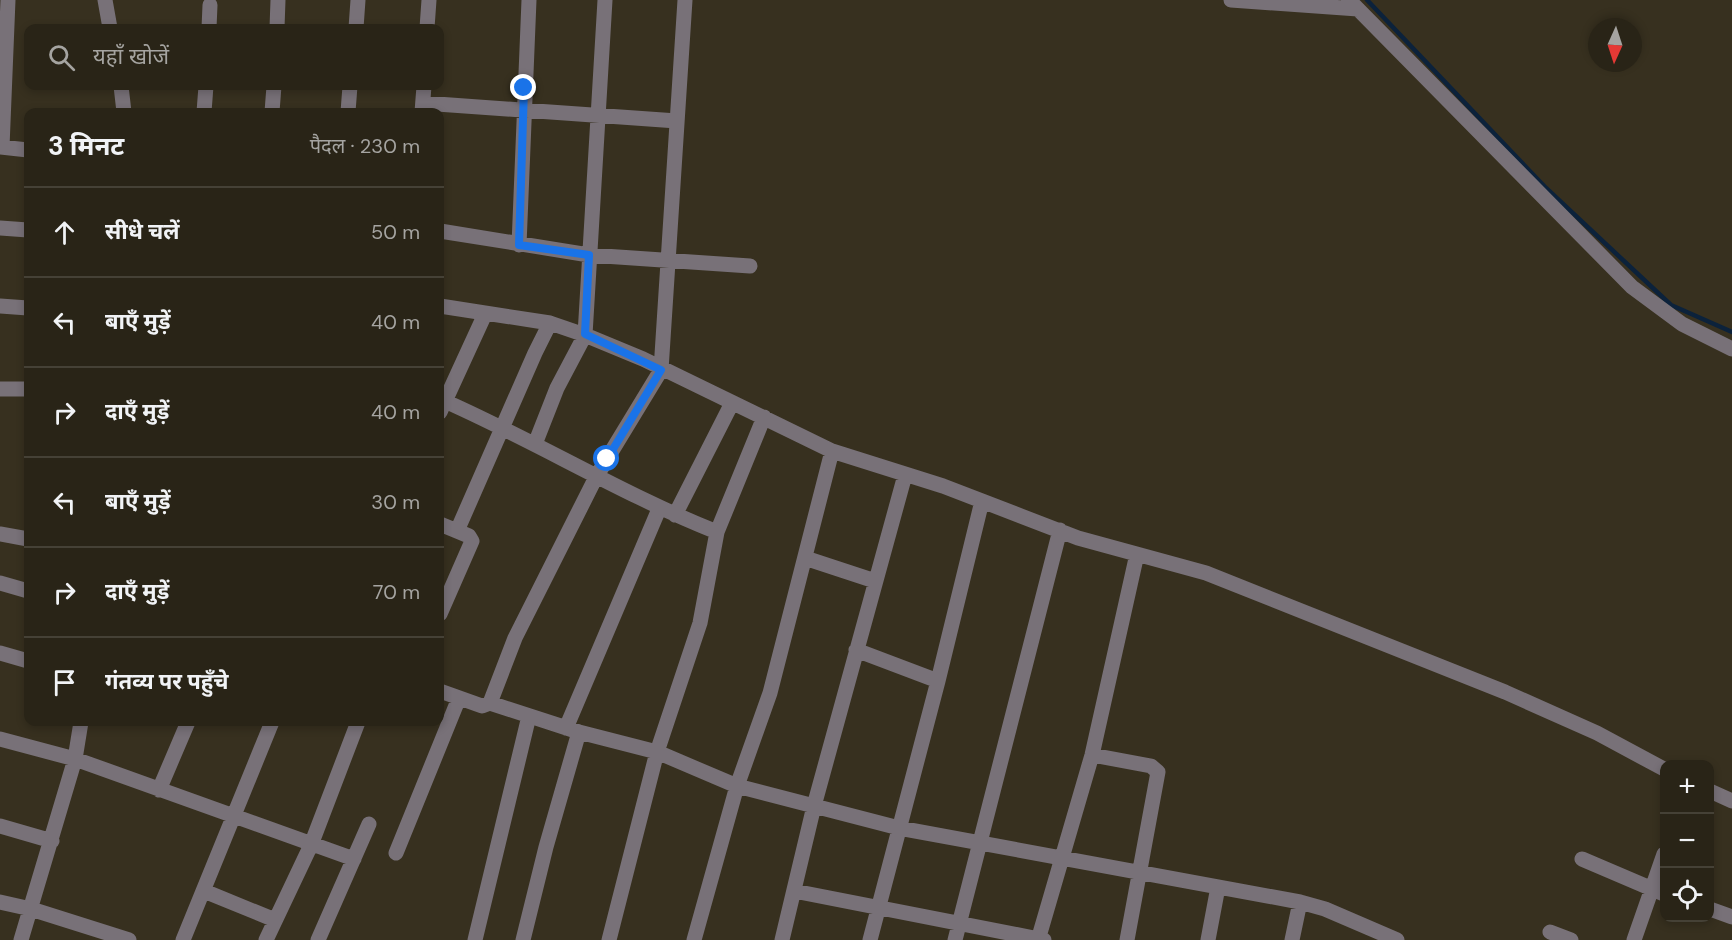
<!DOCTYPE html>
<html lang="hi">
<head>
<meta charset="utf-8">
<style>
  :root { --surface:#292417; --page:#353024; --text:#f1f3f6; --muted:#a5a4a1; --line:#454136 }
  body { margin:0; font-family:"DM Sans","Noto Sans Devanagari",sans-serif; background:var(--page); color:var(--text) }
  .controls { position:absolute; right:18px; bottom:18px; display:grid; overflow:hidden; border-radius:12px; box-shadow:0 3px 9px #0003 }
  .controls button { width:54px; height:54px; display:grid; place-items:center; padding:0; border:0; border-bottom:2px solid var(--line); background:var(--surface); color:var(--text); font:30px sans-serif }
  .compass { position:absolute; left:1588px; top:18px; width:54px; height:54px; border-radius:50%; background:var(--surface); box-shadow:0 3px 9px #0003; rotate:183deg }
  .stop { position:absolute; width:18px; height:18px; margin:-14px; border:4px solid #1a73e8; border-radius:50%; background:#fff }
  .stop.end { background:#1a73e8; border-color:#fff; box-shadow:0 2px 6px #0008 }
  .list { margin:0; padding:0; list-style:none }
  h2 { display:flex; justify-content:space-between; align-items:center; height:78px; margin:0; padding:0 24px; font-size:26px }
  h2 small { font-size:20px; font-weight:400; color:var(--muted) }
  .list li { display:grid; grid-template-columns:39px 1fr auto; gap:18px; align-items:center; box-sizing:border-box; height:90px; padding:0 24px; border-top:2px solid var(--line) }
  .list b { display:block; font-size:22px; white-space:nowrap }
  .list em { font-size:20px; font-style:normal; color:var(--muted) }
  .icon { flex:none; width:33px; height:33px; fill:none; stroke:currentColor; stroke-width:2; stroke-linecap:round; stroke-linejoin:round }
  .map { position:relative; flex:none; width:1732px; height:940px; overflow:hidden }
  .search { position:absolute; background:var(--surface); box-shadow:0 3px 9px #0003; left:24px; top:24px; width:420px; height:66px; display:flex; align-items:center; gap:15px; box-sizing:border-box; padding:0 21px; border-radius:12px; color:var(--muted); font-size:22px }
  .panel { position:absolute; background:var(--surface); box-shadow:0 3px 9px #0003; left:24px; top:108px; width:420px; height:618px; border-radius:12px }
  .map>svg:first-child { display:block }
</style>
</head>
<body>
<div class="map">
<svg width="1732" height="940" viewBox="0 0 1732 940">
  <rect width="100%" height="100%" fill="#37301f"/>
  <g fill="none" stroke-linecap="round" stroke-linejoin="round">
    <!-- stream -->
    <path stroke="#0c223b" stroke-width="4.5" d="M1367,0L1546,188L1671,305L1732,332"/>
    <!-- minor -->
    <path stroke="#787178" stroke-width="15" d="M105,0L110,28
      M1231,0L1358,9
      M1349,0L1632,287L1682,324L1732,349
      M209,28L210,5
      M277,28L278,0
      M356,28L358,0
      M427,28L429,0
      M121,86L124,112
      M423,103L677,121
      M204,112L206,86
      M272,112L274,86
      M348,112L350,86
      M422,112L424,86
      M0,147L28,150
      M2,147L8,0
      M0,228L28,230
      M440,231L589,255L750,266
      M519,245L529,0
      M0,306L28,308
      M440,306L550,323L585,335L643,359L832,451L943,486L1078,538L1206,573L1505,692L1597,733L1664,769
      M0,389H28
      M440,399C534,440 621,494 717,532
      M440,412L485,314
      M764,417L717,532L700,623L657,752L737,786L899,828L1300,902L1325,909L1397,940
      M535,444L557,388L585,335L605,0
      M675,515L732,403
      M440,524L457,531
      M0,534L28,539
      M805,558L875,581
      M0,583L28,591
      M440,614L472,541L469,536L457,531L535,353L550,323
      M856,650L938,681
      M0,653L28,661
      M440,691L482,706L490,703L579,732L657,752L609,940
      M490,703L515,638L596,477L661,370L685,0
      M566,728L659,509
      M0,739L75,759L354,859
      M1092,755L1151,766L1158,772L1127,940
      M159,790L188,722
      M1710,791L1732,801
      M0,826L52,841
      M396,853L459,698
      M1582,859L1664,894
      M204,891L275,920
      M794,891L1044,940
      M0,902L31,909L129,940
      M1710,909L1732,917
      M1550,932L1571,940
      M21,940L75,759L81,722
      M183,940L272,722
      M266,940L311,845L358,722
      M318,940L369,824
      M475,940L529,716
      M523,940L546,847L579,732
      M694,940L737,786L770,693L832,451
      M782,940L814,806L905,475
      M870,940L938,681L982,501
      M955,940L1060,530
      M1038,940L1092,755L1137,554
      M1208,940L1218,887
      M1292,940L1300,902
      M1634,940L1664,854"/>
  </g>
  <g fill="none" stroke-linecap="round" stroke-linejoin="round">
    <!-- route -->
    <path stroke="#1a73e8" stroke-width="8" d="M524,88L519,245L589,255L585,334L661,370L607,459"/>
  </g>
</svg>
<div class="controls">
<button>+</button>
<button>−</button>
<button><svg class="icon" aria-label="locate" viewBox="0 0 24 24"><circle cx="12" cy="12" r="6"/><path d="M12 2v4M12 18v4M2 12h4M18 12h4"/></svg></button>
</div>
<svg class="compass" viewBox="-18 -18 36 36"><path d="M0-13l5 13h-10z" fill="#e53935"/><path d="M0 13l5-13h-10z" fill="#a5a4a1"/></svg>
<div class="stop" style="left:607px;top:459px"></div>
<div class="stop end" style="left:524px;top:88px"></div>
<div class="search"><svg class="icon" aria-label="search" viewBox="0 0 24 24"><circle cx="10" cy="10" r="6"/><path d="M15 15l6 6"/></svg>यहाँ खोजें</div>
<section class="panel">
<h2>3 मिनट<small>पैदल · 230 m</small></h2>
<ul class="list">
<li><svg class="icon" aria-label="ahead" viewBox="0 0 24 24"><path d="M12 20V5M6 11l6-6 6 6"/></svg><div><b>सीधे चलें</b></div><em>50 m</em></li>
<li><svg class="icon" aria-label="left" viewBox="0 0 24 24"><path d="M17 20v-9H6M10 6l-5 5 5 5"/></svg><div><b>बाएँ मुड़ें</b></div><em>40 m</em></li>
<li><svg class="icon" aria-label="right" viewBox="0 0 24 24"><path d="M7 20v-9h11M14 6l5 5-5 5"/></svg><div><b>दाएँ मुड़ें</b></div><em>40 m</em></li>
<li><svg class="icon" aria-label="left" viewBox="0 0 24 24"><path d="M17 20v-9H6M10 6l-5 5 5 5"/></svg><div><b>बाएँ मुड़ें</b></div><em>30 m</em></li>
<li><svg class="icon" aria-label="right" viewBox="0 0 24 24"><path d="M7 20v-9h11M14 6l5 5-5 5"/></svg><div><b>दाएँ मुड़ें</b></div><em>70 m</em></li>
<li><svg class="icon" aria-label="arrive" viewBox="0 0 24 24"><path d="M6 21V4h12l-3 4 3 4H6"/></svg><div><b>गंतव्य पर पहुँचे</b></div></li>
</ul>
</section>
</div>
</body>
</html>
